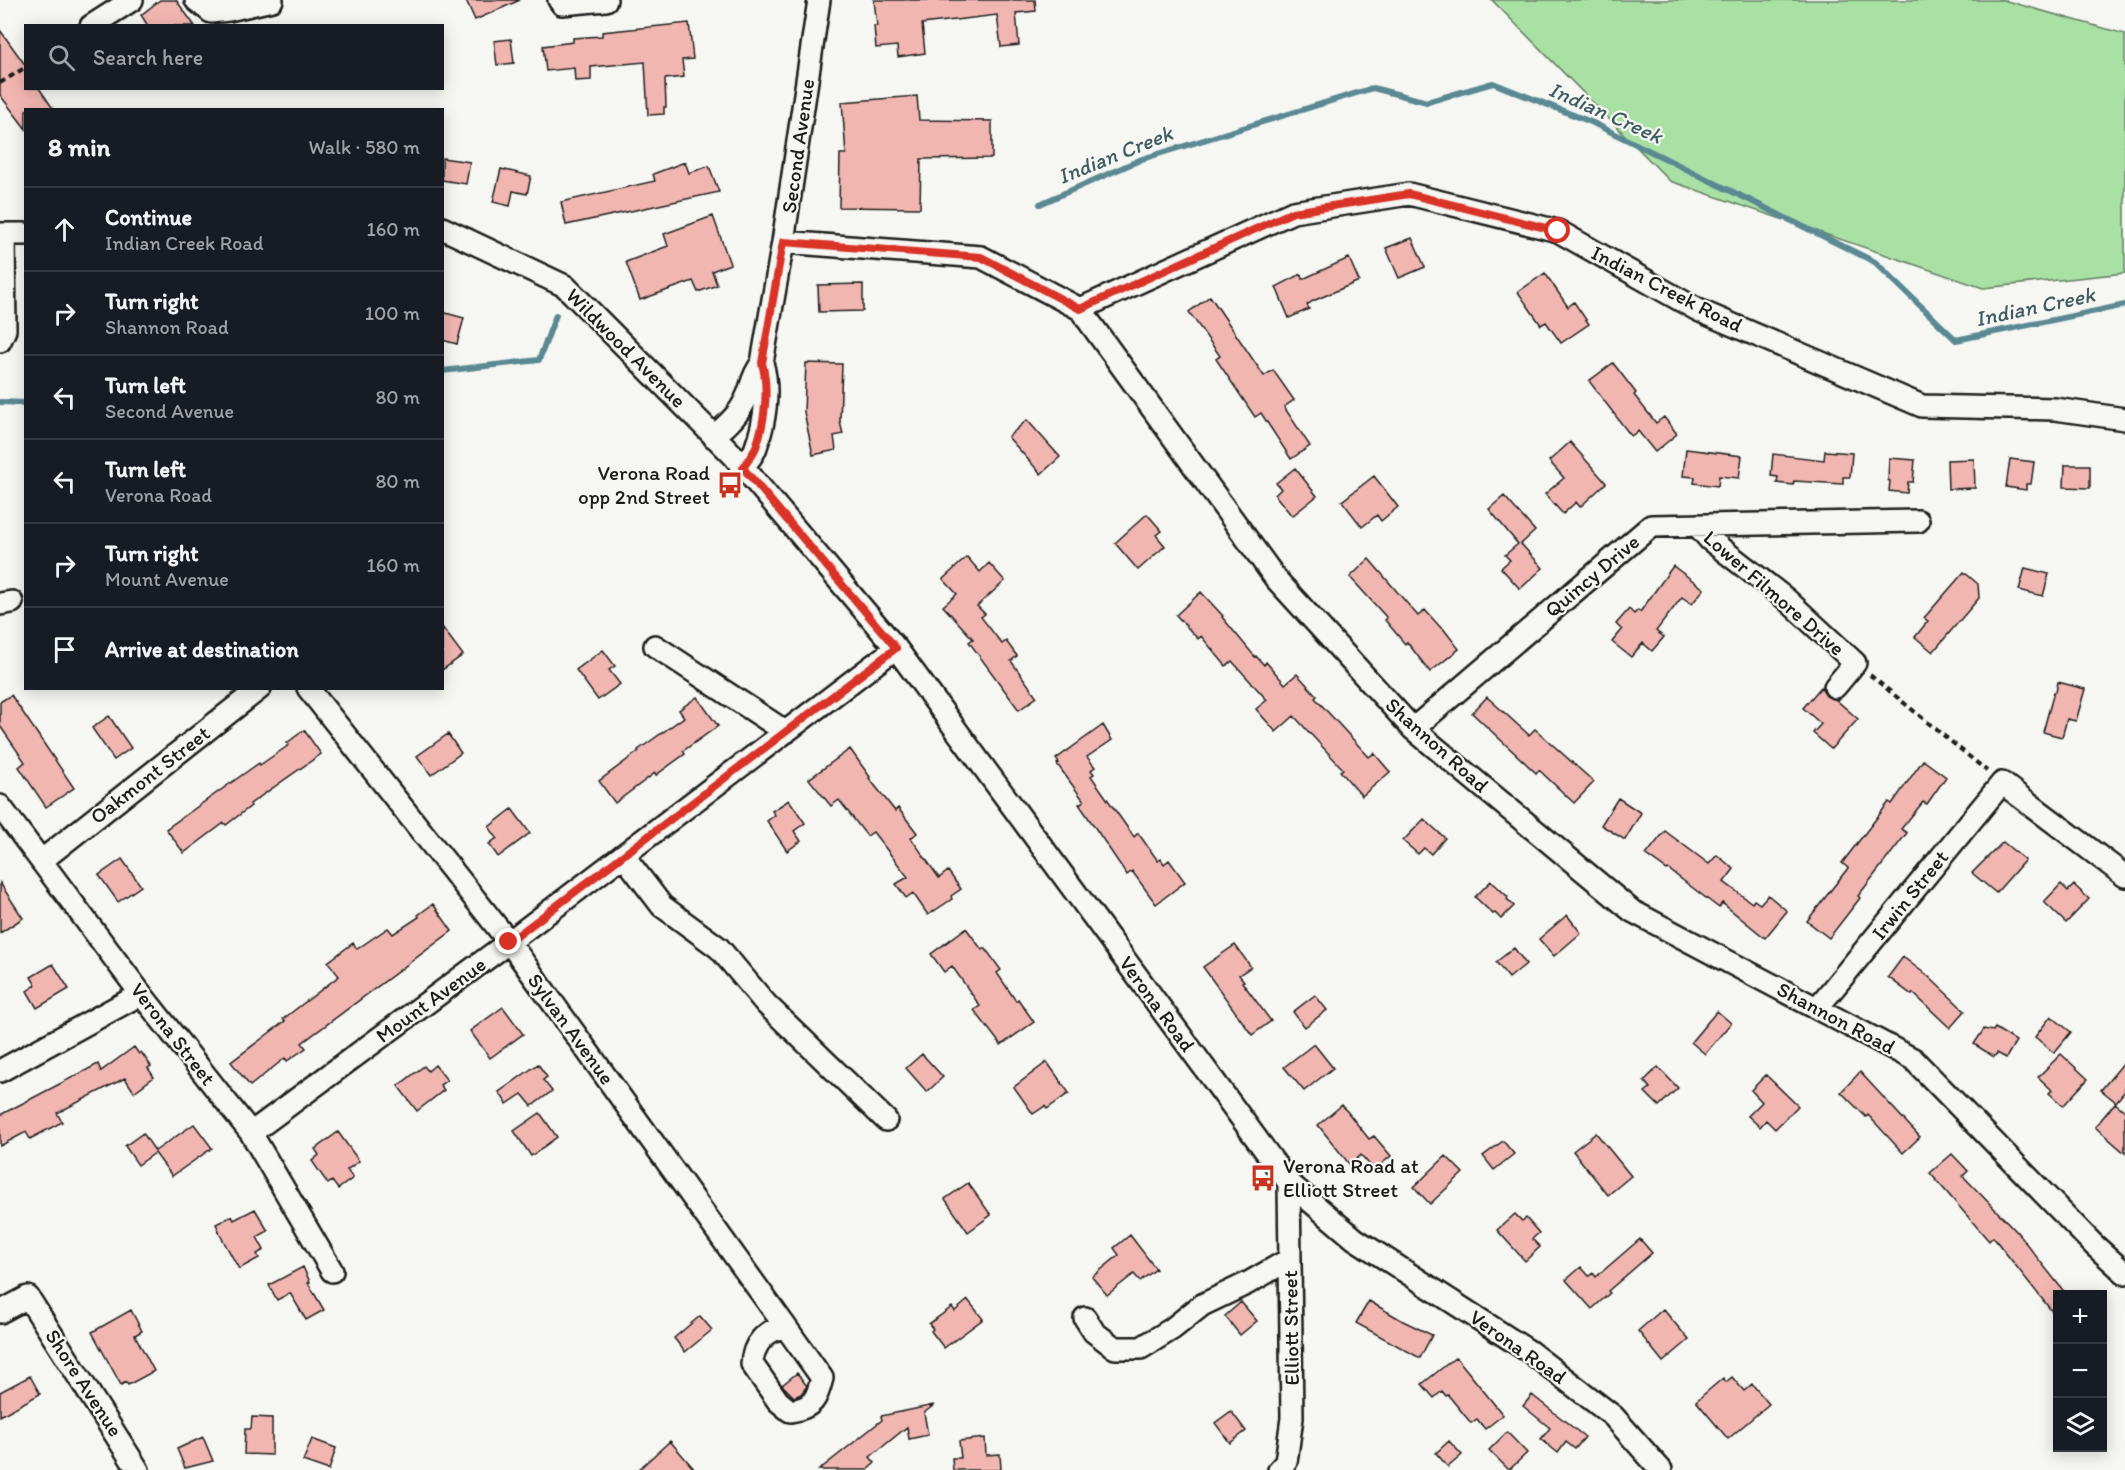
<!DOCTYPE html>
<html lang="en">
<head>
<meta charset="utf-8">
<style>
  :root { --surface:#171b24; --page:#242831; --text:#f1f3f6; --muted:#9ea1a6; --line:#363941 }
  body { margin:0; font-family:Itim,sans-serif; background:var(--page); color:var(--text) }
  .controls { position:absolute; right:18px; bottom:18px; display:grid; overflow:hidden; border-radius:0px; box-shadow:0 3px 15px #0003 }
  .controls button { width:54px; height:54px; display:grid; place-items:center; padding:0; border:0; border-bottom:2px solid var(--line); background:var(--surface); color:var(--text); font:30px sans-serif }
  .stop { position:absolute; width:18px; height:18px; margin:-14px; border:4px solid #d93025; border-radius:50%; background:#fff }
  .stop.end { background:#d93025; border-color:#fff; box-shadow:0 2px 6px #0008 }
  .list { margin:0; padding:0; list-style:none }
  h2 { display:flex; justify-content:space-between; align-items:center; height:78px; margin:0; padding:0 24px; font-size:26px }
  h2 small { font-size:20px; font-weight:400; color:var(--muted) }
  .list li { display:grid; grid-template-columns:39px 1fr auto; gap:18px; align-items:center; box-sizing:border-box; height:84px; padding:0 24px; border-top:2px solid var(--line) }
  .list b { display:block; font-size:22px; white-space:nowrap }
  .list p { margin:0; font-size:20px; white-space:nowrap; color:var(--muted) }
  .list em { font-size:20px; font-style:normal; color:var(--muted) }
  .icon { flex:none; width:33px; height:33px; fill:none; stroke:currentColor; stroke-width:2; stroke-linecap:round; stroke-linejoin:round }
  .map { position:relative; flex:none; width:2125px; height:1470px; overflow:hidden }
  .search { position:absolute; background:var(--surface); box-shadow:0 3px 15px #0003; left:24px; top:24px; width:420px; height:66px; display:flex; align-items:center; gap:15px; box-sizing:border-box; padding:0 21px; border-radius:0px; color:var(--muted); font-size:22px }
  .panel { position:absolute; background:var(--surface); box-shadow:0 3px 15px #0003; left:24px; top:108px; width:420px; height:582px; border-radius:0px }
  .map>svg:first-child { display:block }
</style>
</head>
<body>
<div class="map">
<svg width="2125" height="1470" viewBox="0 0 2125 1470">
  <rect width="100%" height="100%" fill="#f6f6f2"/>
  <filter id="ink" filterUnits="userSpaceOnUse"><feTurbulence type="fractalNoise" baseFrequency=".0167" numOctaves="2"/><feDisplacementMap in="SourceGraphic" scale="12" xChannelSelector="R" yChannelSelector="G"/><feConvolveMatrix kernelMatrix="1 2 1 2 8 2 1 2 1" color-interpolation-filters="sRGB"/></filter>
  <g filter="url(#ink)">
    <!-- green -->
    <path fill="#a9e1a5" stroke="#627e60" stroke-width="1.5" d="M1492,0H2003L2125,34V273L1983,288L1670,181Z"/>
    <g fill="none" stroke-linecap="round" stroke-linejoin="round">
      <!-- stream -->
      <path stroke="#5a8993" stroke-width="6" d="M1040,204L1142,159L1373,88L1427,102L1493,83L1591,122L1875,262L1956,340L2125,305
        M442,371L539,360L556,315
        M0,402L26,403"/>
    </g>
    <!-- building -->
    <path fill="#f2b6b1" stroke="#1c1c1c" stroke-width="1.5" d="M160,0H176L195,26H148L141,15Z
      M466,0H520L475,20Z
      M874,0H1035L1036,11L1016,13L1019,45L1001,47L997,15L922,24L925,53L898,57L897,46L876,48L874,26H877Z
      M689,23L693,59L682,60L684,77L665,79L666,107H664V114L648,115L645,62L591,67V80L575,81L574,68L546,71L543,46L573,42V38L602,36V32Z
      M0,30L26,66V88H39L54,110H26V129L0,95Z
      M511,39L514,63L497,65L494,41Z
      M917,96L919,120L992,121V158L921,159L920,208L839,207L840,154H846L842,102Z
      M442,158L470,162L466,184L442,180Z
      M685,162L689,173L709,166L719,192L566,225L561,202L655,181L653,174Z
      M501,169L531,176L527,194L513,191L510,206L493,202Z
      M713,216L730,264L712,271L717,285L698,292L693,281L640,300L626,262L668,246L664,234Z
      M1412,238L1425,267L1399,278L1386,248Z
      M1349,258L1359,281L1313,301L1307,305L1309,309L1289,318L1276,287L1301,274L1303,279Z
      M1545,273L1568,307L1574,302L1589,324L1561,343L1546,322L1541,325L1518,292Z
      M863,284V311L819,312L818,285Z
      M1210,296L1264,376L1273,370L1294,400L1284,407L1310,446L1291,459L1261,413L1255,417L1216,359L1220,356L1189,312Z
      M442,312L464,318L457,344L442,340Z
      M806,363L842,364L840,422L843,434L834,436L836,450L813,455L804,412Z
      M1613,363L1636,393L1634,395L1656,423L1664,417L1677,434L1655,452L1638,431L1631,436L1589,381Z
      M1027,420L1060,457L1041,474L1008,437Z
      M1570,442L1606,483L1580,507L1576,502L1563,514L1545,494L1564,478L1549,461Z
      M1686,449L1742,456L1739,478L1719,476L1718,486L1694,483L1695,477L1683,476Z
      M1825,451L1852,453L1850,477H1843V484L1794,481L1793,485L1777,483L1778,477L1771,476L1773,454L1824,460Z
      M1889,458L1915,460L1913,482H1908L1907,493L1889,491L1890,481L1888,480Z
      M1974,459L1975,488L1948,489L1947,460Z
      M2010,459L2034,462L2031,484H2026V490L2006,487Z
      M2065,465H2090V488L2064,487Z
      M1295,468L1317,496L1292,516L1275,495L1281,489L1276,483Z
      M1374,476L1398,507L1381,521L1377,515L1362,527L1342,501Z
      M1504,496L1535,531L1521,544L1543,568L1520,589L1501,568L1510,560L1505,555L1518,544L1489,509Z
      M1147,514L1162,531L1156,535L1165,546L1138,570L1115,543Z
      M967,557L980,572L989,563L1005,581L977,606L985,614L981,617L1002,644L1006,641L1017,656L1011,661L1037,697L1019,710L969,642L973,639L943,606L957,594L943,579Z
      M1369,559L1418,616L1425,610L1441,628L1442,627L1459,649L1430,672L1407,642L1405,644L1385,620L1387,618L1350,577Z
      M1673,566L1704,589L1692,604L1682,597L1656,631L1664,637L1652,651L1643,643L1631,657L1612,642L1622,630L1616,624L1629,609L1634,614L1638,610L1640,612Z
      M2025,568L2049,574L2043,596L2019,590Z
      M1964,572L1978,584L1979,598L1933,652L1915,637L1928,621L1924,618Z
      M1201,592L1223,616L1222,617L1255,657L1256,656L1264,665L1266,662L1285,684L1297,674L1317,696L1315,698L1369,757L1374,753L1390,772L1362,796L1340,771L1343,769L1294,716L1276,732L1256,709L1267,700L1232,661L1226,666L1201,636L1198,639L1176,615Z
      M442,627L463,655L442,670Z
      M603,650L615,666L609,670L620,684L598,700L576,670Z
      M2058,682L2085,689L2076,721L2067,719L2062,737L2043,732L2054,692H2056Z
      M1821,687L1826,696L1835,699L1858,719L1831,749L1813,733L1821,724L1803,708Z
      M11,695L74,788L46,807L19,767L25,762L0,726V702Z
      M697,697L718,726L683,751L685,754L656,775L655,773L615,803L599,781L639,751L638,750L684,717L679,710Z
      M1487,697L1529,735L1535,729L1594,782L1574,803L1539,770L1536,773L1472,713Z
      M109,716L131,748L114,760L92,728Z
      M1103,725L1112,740L1087,757L1095,767L1091,770L1094,774L1091,776L1134,837L1138,833L1158,861L1161,859L1164,864L1169,860L1185,882L1156,904L1132,871L1127,875L1079,804L1084,801L1057,764L1059,763L1056,759Z
      M304,730L321,754L250,804L251,806L226,825L224,823L184,853L166,829L259,763L260,765L289,745L287,743Z
      M448,734L461,753L431,775L417,756Z
      M850,749L870,777L869,778L895,811L898,808L917,833L911,838L939,878L948,871L961,889L951,896L952,899L928,915L913,893L906,898L896,884L908,877L873,832L867,836L839,800L831,806L809,779Z
      M1923,760L1946,777L1927,804L1923,802L1901,829L1907,833L1858,896L1860,898L1829,938L1807,921L1848,868L1842,863L1889,802L1892,804Z
      M1618,798L1641,813L1625,840L1601,825Z
      M789,800L805,823L794,831L801,841L787,851L767,821L775,815L772,811Z
      M512,809L530,833L498,857L489,844L497,838L489,827Z
      M1424,819L1445,838L1431,854L1424,848L1418,854L1403,841Z
      M1665,831L1709,864L1717,855L1734,869L1724,882L1752,903L1754,900L1760,904L1768,895L1787,911L1765,938L1722,903L1719,908L1668,869L1667,870L1646,855Z
      M2003,842L2025,860L1996,893L1972,873Z
      M122,859L141,886L118,902L99,875Z
      M1491,881L1508,897L1507,899L1514,906L1501,919L1495,913L1493,914L1475,897Z
      M0,883L23,918L0,933Z
      M2061,884L2068,891L2074,885L2089,899L2066,923L2044,902Z
      M433,904L452,931L302,1043L306,1048L287,1061L285,1058L250,1086L231,1062L285,1021L283,1019L339,976L328,962L353,943L357,949L388,928L393,934L419,917L418,915Z
      M1567,915L1581,933L1554,956L1539,939Z
      M966,928L982,950L985,948L1001,970L997,973L1016,1001L1018,999L1034,1022L1001,1045L974,1010L980,1006L952,966L944,972L931,954Z
      M1235,945L1251,967L1239,975L1244,981L1242,982L1271,1021L1252,1035L1203,967Z
      M1514,948L1526,964L1509,978L1496,962Z
      M1903,957L1929,977L1965,1011L1950,1028L1913,993L1912,995L1888,977Z
      M53,964L69,989L37,1008L27,991L36,985L31,977Z
      M1315,995L1327,1010L1305,1027L1293,1012Z
      M503,1007L523,1034L490,1058L470,1031Z
      M1717,1011L1731,1023L1705,1054L1691,1042Z
      M2051,1016L2071,1032L2054,1053L2035,1037Z
      M1995,1028L2016,1041L2006,1058L1997,1053L1994,1057L1974,1044L1984,1029L1993,1031Z
      M1314,1044L1333,1068L1304,1091L1284,1067Z
      M134,1047L139,1054L141,1052L151,1066L148,1068L154,1077L134,1092L125,1078L57,1113L62,1122L30,1139L26,1132L0,1146V1115L98,1064L101,1071Z
      M922,1054L943,1077L927,1092L906,1068Z
      M2061,1054L2088,1079L2063,1106L2049,1093L2052,1090L2038,1077Z
      M2125,1061V1091L2116,1102L2101,1090Z
      M1047,1062L1069,1093L1047,1109L1045,1106L1033,1114L1014,1087Z
      M538,1064L547,1077L543,1080L552,1091L532,1106L522,1094L507,1104L499,1092Z
      M435,1065L447,1080L440,1085L444,1090L417,1111L398,1086L424,1066L428,1071Z
      M1658,1067L1678,1088L1659,1106L1645,1092L1650,1088L1644,1081Z
      M1860,1072L1920,1137L1903,1153L1868,1115L1866,1117L1841,1092Z
      M1766,1075L1798,1106L1775,1129L1766,1120L1760,1127L1748,1116L1762,1102L1751,1090Z
      M2115,1103L2125,1111V1153L2095,1127Z
      M1342,1105L1369,1139L1374,1136L1391,1156L1374,1170L1361,1155L1350,1165L1318,1125Z
      M540,1113L557,1137L531,1156L514,1131Z
      M194,1124L212,1148L172,1176L155,1153L138,1165L125,1146L143,1133L155,1151Z
      M338,1132L359,1161L347,1170L353,1178L338,1189L332,1181L328,1184L312,1161L319,1155L315,1149Z
      M1596,1133L1631,1176L1608,1195L1573,1151Z
      M1503,1141L1514,1154L1494,1170L1483,1156Z
      M1952,1154L1968,1171L1963,1176L2017,1232L2066,1294H2058V1319L1993,1237L1989,1241L1930,1173Z
      M1446,1156L1463,1173L1430,1204L1414,1187Z
      M968,1183L991,1215L968,1232L945,1199Z
      M255,1209L268,1231L257,1237L264,1250L257,1254L259,1258L239,1269L218,1231L219,1230L216,1224L232,1216L234,1220Z
      M1515,1214L1522,1221L1526,1218L1539,1233L1532,1239L1540,1247L1525,1261L1497,1230Z
      M1130,1235L1156,1269L1140,1281L1134,1274L1107,1295L1092,1277L1119,1255L1114,1248Z
      M1640,1239L1652,1253L1608,1291L1610,1293L1592,1309L1566,1280L1581,1267L1589,1276L1593,1273L1596,1277Z
      M303,1267L310,1282L308,1283L324,1310L306,1320L290,1293L277,1300L269,1285Z
      M968,1300L983,1319L944,1348L931,1331L933,1329L929,1324L952,1307L955,1311Z
      M1369,1301L1403,1321L1432,1335L1420,1358L1356,1323Z
      M1241,1302L1257,1321L1240,1335L1225,1316Z
      M1663,1309L1689,1340L1663,1362L1638,1331Z
      M131,1310L142,1331L135,1335L154,1371L128,1385L126,1382L121,1385L92,1332Z
      M700,1316L712,1330L685,1352L674,1338Z
      M1456,1357L1503,1415L1485,1429L1477,1419L1471,1423L1448,1395L1446,1396L1442,1391L1434,1398L1422,1384Z
      M797,1373L807,1386L801,1394L794,1397L782,1385Z
      M30,1376L40,1394L0,1416V1392Z
      M1732,1377L1744,1391L1752,1384L1769,1404L1728,1439L1696,1401L1723,1378L1726,1382Z
      M1532,1395L1585,1437L1575,1449L1566,1442L1558,1453L1541,1439L1550,1428L1523,1406Z
      M934,1405L924,1413L928,1435L909,1439L907,1427L870,1457L875,1463L867,1470H819L882,1420L881,1416Z
      M1231,1411L1246,1431L1230,1443L1215,1423Z
      M252,1417L272,1418V1455L244,1454L245,1429H251Z
      M1507,1432L1527,1453L1509,1470L1489,1450Z
      M203,1437L213,1461L185,1468L177,1449Z
      M985,1438L986,1455L1000,1454L1001,1470H953L952,1458H961L959,1441Z
      M312,1439L336,1448L329,1470L303,1461Z
      M670,1441L695,1470H638Z
      M1449,1441L1462,1455L1448,1467L1436,1453Z"/>
    <g fill="none" stroke-linecap="round" stroke-linejoin="round">
      <!-- minor casing -->
      <g stroke="#1c1c1c" stroke-width="26">
        <path id="minor" d="M196,0L211,12L229,10L272,0
          M559,0L562,4L606,0
          M91,26L132,0
          M442,228L565,286L733,455L896,648L1289,1183L1355,1239L1530,1352L1613,1416L1661,1470
          M0,234H26
          M783,242L981,257L1080,309L1276,579L1413,729L1632,911L1913,1059L2094,1245L2125,1273
          M1080,309L1293,212L1409,194L1558,231L1698,310L1922,406L2055,409L2125,419
          M0,341L5,330L4,234
          M714,437C726,425 738,416 745,401C753,386 750,379 762,363
          M743,467C747,461 754,455 756,447C765,422 770,389 762,363L783,242L819,0
          M1697,525L1710,540L1786,599L1855,663L1835,687
          M0,604L12,602
          M655,646L786,732
          M308,688L509,942L785,1326L822,1378C817,1399 813,1408 790,1411L778,1401L752,1364C753,1344 765,1331 785,1326
          M1413,729L1651,526L1918,521
          M0,806L141,994L251,1133L332,1271
          M623,855L662,906L719,948L766,1004L886,1120
          M41,861L260,688
          M1818,1007L2002,783L2125,876
          M0,1071L141,994
          M251,1133L509,942L896,648
          M0,1312L28,1297L138,1470
          M1085,1318L1094,1332L1115,1348H1141L1172,1329L1202,1305L1248,1283L1290,1259
          M1279,1470L1286,1462L1292,1418L1289,1183"/>
      </g>
      <!-- path -->
      <path stroke="#1c1c1c" stroke-width="4" stroke-dasharray="6 4.5" stroke-linecap="butt" d="M0,83L26,67
        M1870,675L1987,771"/>
      <!-- minor -->
      <use href="#minor" stroke="#f6f6f2" stroke-width="21"/>
    </g>
  </g>
  <g fill="none" stroke-linecap="round" stroke-linejoin="round" filter="url(#ink)">
    <!-- route -->
    <path stroke="#d93025" stroke-width="8" d="M509,942L896,648L743,468C747,461 753,455 756,447C765,422 769,389 762,363L783,242L981,257L1080,309L1293,212L1409,194L1558,231"/>
  </g>
  <!-- icons -->
  <defs>
    <g id="bus-bare" transform="scale(2.07)"><path d="M-5-6H5V4H4V6H2V4H-2V6H-4V4H-5ZM-3.5-4V0h7V-4ZM-3.5 1.2v1.5H-2V1.2ZM2 1.2v1.5H3.5V1.2Z" fill="#c8321e" stroke="#f6f6f2" stroke-width="2.5" paint-order="stroke"/></g>
  </defs>
  <g fill-rule="evenodd">
    <use href="#bus-bare" x="730" y="485"/>
    <use href="#bus-bare" x="1263" y="1178"/>
  </g>
  <g text-anchor="middle" stroke-width="4.5" stroke-linejoin="round" paint-order="stroke">
    <!-- street labels -->
    <g font-size="21" fill="#1c1c1c" stroke="#f6f6f2">
      <text transform="translate(798 146) rotate(-82)" y="7">Second Avenue</text>
      <text transform="translate(1667 289) rotate(27)" y="7">Indian Creek Road</text>
      <text transform="translate(626 348) rotate(45)" y="7">Wildwood Avenue</text>
      <text transform="translate(1592 576) rotate(-40)" y="7">Quincy Drive</text>
      <text transform="translate(1774 593) rotate(41)" y="7">Lower Filmore Drive</text>
      <text transform="translate(1437 745) rotate(42)" y="7">Shannon Road</text>
      <text transform="translate(150 775) rotate(-38)" y="7">Oakmont Street</text>
      <text transform="translate(1910 895) rotate(-51)" y="7">Irwin Street</text>
      <text transform="translate(431 1000) rotate(-36)" y="7">Mount Avenue</text>
      <text transform="translate(1157 1004) rotate(54)" y="7">Verona Road</text>
      <text transform="translate(1836 1018) rotate(28)" y="7">Shannon Road</text>
      <text transform="translate(571 1029) rotate(54)" y="7">Sylvan Avenue</text>
      <text transform="translate(173 1034) rotate(52)" y="7">Verona Street</text>
      <text transform="translate(1291 1328) rotate(-91)" y="7">Elliott Street</text>
      <text transform="translate(1518 1347) rotate(35)" y="7">Verona Road</text>
      <text transform="translate(84 1383) rotate(57)" y="7">Shore Avenue</text>
    </g>
    <!-- poi labels -->
    <g font-size="21" fill="#1c1c1c" stroke="#f6f6f2" text-anchor="end">
      <text x="710" y="480">Verona Road<tspan x="710" dy="24">opp 2nd Street</tspan></text>
      <text x="1283" y="1173" text-anchor="start">Verona Road at<tspan x="1283" dy="24">Elliott Street</tspan></text>
    </g>
    <!-- water labels -->
    <g font-size="22" font-style="italic" fill="#405c62" stroke="#f6f6f2">
      <text transform="translate(1606 112) rotate(24)" y="8">Indian Creek</text>
      <text transform="translate(1115 154) rotate(-22)" y="8">Indian Creek</text>
      <text transform="translate(2035 306) rotate(-12)" y="8">Indian Creek</text>
    </g>
  </g>
</svg>
<div class="controls">
<button>+</button>
<button>−</button>
<button><svg class="icon" aria-label="layers" viewBox="0 0 24 24"><path d="M12 4l9 5-9 5-9-5zM3 14l9 5 9-5"/></svg></button>
</div>
<div class="stop" style="left:1558px;top:231px"></div>
<div class="stop end" style="left:509px;top:942px"></div>
<div class="search"><svg class="icon" aria-label="search" viewBox="0 0 24 24"><circle cx="10" cy="10" r="6"/><path d="M15 15l6 6"/></svg>Search here</div>
<section class="panel">
<h2>8 min<small>Walk · 580 m</small></h2>
<ul class="list">
<li><svg class="icon" aria-label="ahead" viewBox="0 0 24 24"><path d="M12 20V5M6 11l6-6 6 6"/></svg><div><b>Continue</b><p>Indian Creek Road</p></div><em>160 m</em></li>
<li><svg class="icon" aria-label="right" viewBox="0 0 24 24"><path d="M7 20v-9h11M14 6l5 5-5 5"/></svg><div><b>Turn right</b><p>Shannon Road</p></div><em>100 m</em></li>
<li><svg class="icon" aria-label="left" viewBox="0 0 24 24"><path d="M17 20v-9H6M10 6l-5 5 5 5"/></svg><div><b>Turn left</b><p>Second Avenue</p></div><em>80 m</em></li>
<li><svg class="icon" aria-label="left" viewBox="0 0 24 24"><path d="M17 20v-9H6M10 6l-5 5 5 5"/></svg><div><b>Turn left</b><p>Verona Road</p></div><em>80 m</em></li>
<li><svg class="icon" aria-label="right" viewBox="0 0 24 24"><path d="M7 20v-9h11M14 6l5 5-5 5"/></svg><div><b>Turn right</b><p>Mount Avenue</p></div><em>160 m</em></li>
<li><svg class="icon" aria-label="arrive" viewBox="0 0 24 24"><path d="M6 21V4h12l-3 4 3 4H6"/></svg><div><b>Arrive at destination</b></div></li>
</ul>
</section>
</div>
</body>
</html>
